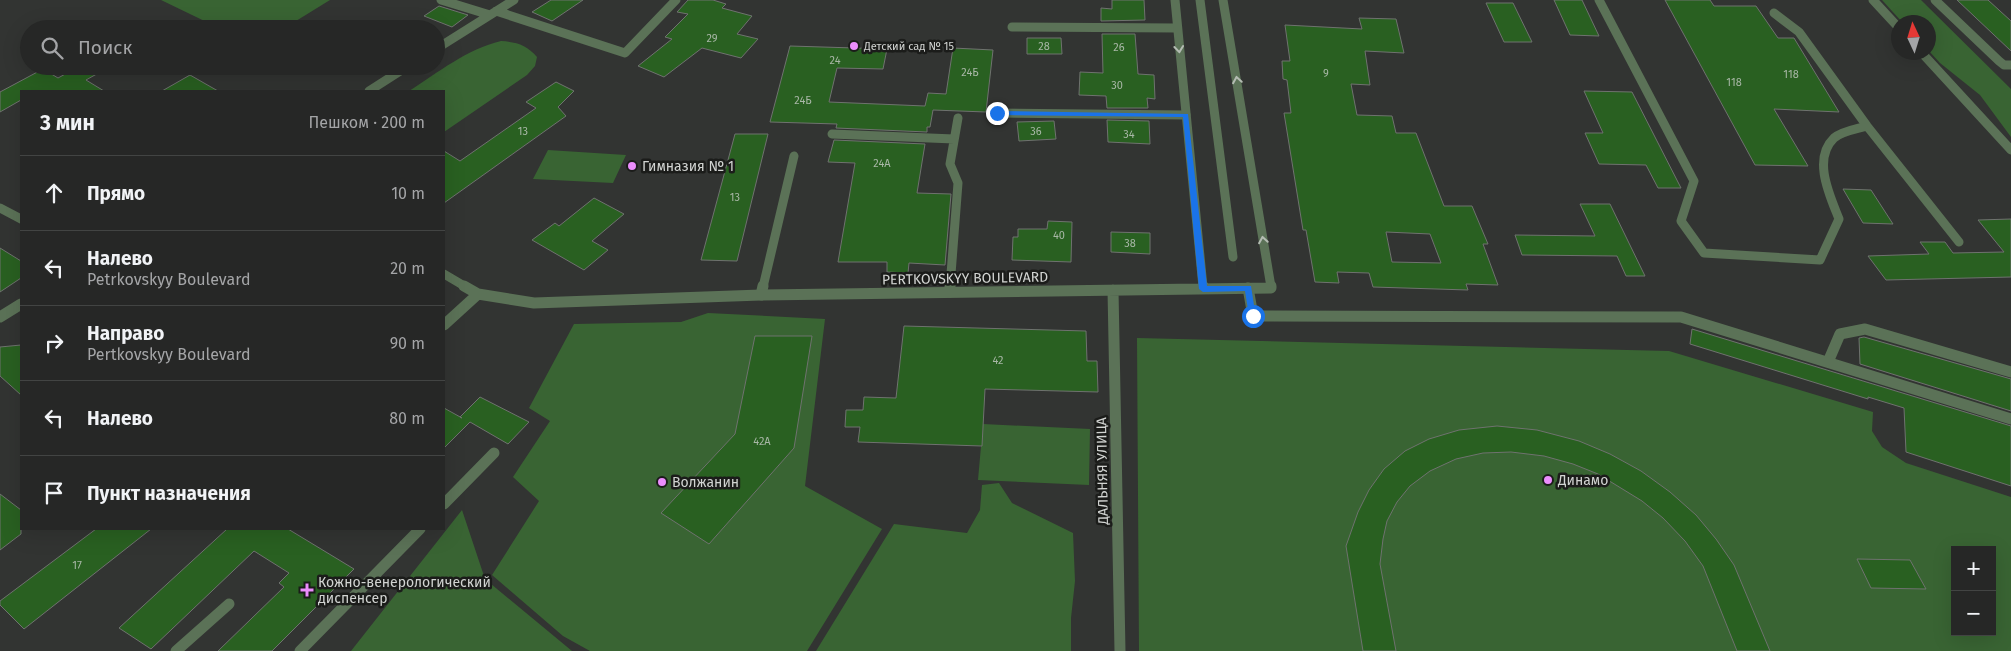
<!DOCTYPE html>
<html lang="ru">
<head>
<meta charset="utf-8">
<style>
  :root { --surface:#262726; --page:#323332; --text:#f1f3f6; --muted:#a4a5a7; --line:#424443 }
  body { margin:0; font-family:"Fira Sans",sans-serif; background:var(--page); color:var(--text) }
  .controls { position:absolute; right:15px; bottom:15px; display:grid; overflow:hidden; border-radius:0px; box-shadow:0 5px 20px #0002 }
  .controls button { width:45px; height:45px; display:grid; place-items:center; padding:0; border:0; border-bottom:1px solid var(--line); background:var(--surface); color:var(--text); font:25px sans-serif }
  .compass { position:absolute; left:1891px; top:15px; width:45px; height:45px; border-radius:50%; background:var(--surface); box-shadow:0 5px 20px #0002; rotate:356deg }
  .stop { position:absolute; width:15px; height:15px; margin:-11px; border:4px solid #1a73e8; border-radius:50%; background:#fff }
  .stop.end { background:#1a73e8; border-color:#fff; box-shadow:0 1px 5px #0008 }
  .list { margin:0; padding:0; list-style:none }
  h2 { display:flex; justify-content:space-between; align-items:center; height:65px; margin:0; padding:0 20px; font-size:21px }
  h2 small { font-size:16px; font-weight:400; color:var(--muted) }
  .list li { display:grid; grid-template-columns:32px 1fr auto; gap:15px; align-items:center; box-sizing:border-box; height:75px; padding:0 20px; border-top:1px solid var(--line) }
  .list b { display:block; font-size:19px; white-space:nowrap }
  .list p { margin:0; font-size:16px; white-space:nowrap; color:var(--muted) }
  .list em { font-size:16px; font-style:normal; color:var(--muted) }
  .icon { flex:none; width:28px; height:28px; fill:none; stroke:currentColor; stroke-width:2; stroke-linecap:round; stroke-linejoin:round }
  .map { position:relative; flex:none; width:2011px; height:651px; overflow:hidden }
  .search { position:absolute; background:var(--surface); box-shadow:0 5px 20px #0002; left:20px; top:20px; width:425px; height:55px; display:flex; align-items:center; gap:12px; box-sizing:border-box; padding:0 18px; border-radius:28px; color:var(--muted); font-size:19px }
  .panel { position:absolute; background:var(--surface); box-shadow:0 5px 20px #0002; left:20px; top:90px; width:425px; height:440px; border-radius:0px }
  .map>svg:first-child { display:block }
</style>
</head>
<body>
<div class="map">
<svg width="2011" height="651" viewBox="0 0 2011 651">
  <rect width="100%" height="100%" fill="#323432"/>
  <!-- green -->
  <path fill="#396433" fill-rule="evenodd" d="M161,0H330L283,29H221Z
    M1882,0H1921L2011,89V137L1980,95L1940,63L1929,51L1928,22H1902Z
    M501,41C517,42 527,45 537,57L535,66L527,75L444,132V91H409C439,72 467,49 501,41Z
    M548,150L626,155L613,183L533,179Z
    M708,313L825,319L805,486L882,529L807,651H590L563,636L492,575L539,501L513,477L550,421L529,408L574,324L681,322Z
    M1137,338L1669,351L1873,412L1872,431L1882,447L1906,463L2011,497V651H1139ZM1955,550H1992V632H1955Z
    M983,424L1090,429L1089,485L978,480Z
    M999,483L1012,503L1073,533L1075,581L1071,618V651H816L894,524L967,533L980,510L982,485Z
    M462,510L485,579L572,651H351Z"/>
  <!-- building -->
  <path fill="#296021" stroke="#6f726f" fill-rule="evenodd" d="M551,0H583L552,21L532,12Z
    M688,0H713L726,4L722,8L752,16L737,34L758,39L741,58L702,48L664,77L638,66L672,39L665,37L688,14L677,12Z
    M1112,0H1144L1145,20L1101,21V8L1112,9Z
    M1554,0H1582L1599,36L1570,35Z
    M1665,0H1710L1714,6H1756L1778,38H1794L1839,112L1774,109L1808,166L1755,165Z
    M1957,0H1988L2011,21V51Z
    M1486,3H1513L1532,42H1504Z
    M439,6L468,15L452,27L424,16Z
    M1359,18L1396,19L1404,53L1365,51L1370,85L1351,84L1357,115L1392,116L1396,133H1416L1444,206H1472L1488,244H1483L1498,285L1466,284L1468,290L1373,287L1369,273L1337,272L1339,283L1315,282L1306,230H1303L1284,113H1291L1287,80L1283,79L1282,61H1290L1285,25L1362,29ZM1386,232L1430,234L1441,263L1392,262Z
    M1102,34H1135L1138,74L1154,75L1155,99L1147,98L1148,108H1107L1106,96L1079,95L1080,72L1103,73Z
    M1027,38H1061L1062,54H1027Z
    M790,46L887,49L883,69L837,68L829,102L925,106L928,93L946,94L953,48L993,50L986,112L933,110L930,127H927V132L836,128L837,124L770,122Z
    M80,66H111L86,80L104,91H21V100L0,112V92L43,69L58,78Z
    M190,75L218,91H162Z
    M556,82L574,91L558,107L566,116L444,203V151L460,161L536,108L526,102Z
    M1584,91L1632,92L1681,188H1658L1646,165L1599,164L1585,133H1603Z
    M1107,120L1149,121L1150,144L1108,142Z
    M1054,121L1056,139L1019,141L1017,122Z
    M735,134H768L737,261L701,260Z
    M834,140L925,144L917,193L951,194L945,265L909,263L908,273L887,272V262H838L855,163L828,162Z
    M1843,189L1871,190L1893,224L1863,223Z
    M594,198L624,214L592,241L608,250L584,270L532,240L555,223L559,226Z
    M1580,204H1610L1645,276H1626L1617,256L1522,255L1515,235L1595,236Z
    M2011,219V277L1886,280L1868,256L1929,254L1920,242H1945L1953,253L2004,252L1978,220Z
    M1048,221L1072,222L1071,262L1012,260L1013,237H1018V229H1047Z
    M1111,232L1150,233V254L1111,252Z
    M0,248L21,261V278L0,292Z
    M904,326L1086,331L1087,361H1097L1098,392L985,389L982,446L858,442L860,427H845L846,410H863L864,397L896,398Z
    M1692,329L2011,426V486L1906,452L1904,408L1868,397V399L1690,344Z
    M755,336H812L794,448L709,544L661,513L735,434Z
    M1864,337L2011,379V411L1860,364L1859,338Z
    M21,345V395L0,376V347Z
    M480,397L529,422L508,444L470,422L444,448V408L462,418L460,417Z
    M1497,426L1537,430L1579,441L1610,454L1641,471L1670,492L1696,515L1716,539L1734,565L1770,651H1737L1703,566L1685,541L1663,518L1642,501L1598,474L1573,464L1544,456L1511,452L1483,453L1456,459L1430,471L1410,486L1397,502L1387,521L1383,539L1380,564L1396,651H1363L1346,546L1358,512L1369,490L1384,469L1405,451L1429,439L1459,430Z
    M0,494L21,510V534L0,550Z
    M96,529H151L24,629L0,605V601Z
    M227,529H288L354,569L272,651H218L284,587L279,583L289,573L254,551L151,649L119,628Z
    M1857,559L1910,560L1926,589L1871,588Z"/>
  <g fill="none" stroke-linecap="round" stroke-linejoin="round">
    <!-- service-far1 -->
    <path stroke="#5b7257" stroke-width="9" d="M1599,0L1694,181L1681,221L1704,253L1820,260L1839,219C1830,196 1812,159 1834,138C1842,131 1857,129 1867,126
      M1873,0L1898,27
      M1935,0L1999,61L2004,65H2011
      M1774,13L1799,32L1867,126L1959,242
      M1012,27L1177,28
      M1921,52L2011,150
      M997,113L1186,115
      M832,134L954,139
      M763,287L794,156
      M950,287L958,183L950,164L958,118"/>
    <!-- service -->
    <path stroke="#5b7257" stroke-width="11" d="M1248,288L1253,316L1681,317L2011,419
      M950,292V286
      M761,295L763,286
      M1828,362L1840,334L1865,329L2011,372
      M176,651L229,604"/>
    <!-- pedestrian -->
    <path stroke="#5b7257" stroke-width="9" d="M1200,0L1233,257"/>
    <!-- minor-far1 -->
    <path stroke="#5b7257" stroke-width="9" d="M441,0L490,15
      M1175,0L1203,287
      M1223,0L1271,287
      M496,11L625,53L676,0
      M436,49L514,0
      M369,91L408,66
      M0,208L21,219
      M444,274L466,287"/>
    <!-- minor -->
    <path stroke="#5b7257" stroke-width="11" d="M464,286L478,294L534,303L761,295L1271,288V286
      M1203,286V289
      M1113,290L1120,651
      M0,317L21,304
      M444,325L478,294
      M444,504L494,453
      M300,651L420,529"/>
  </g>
  <!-- one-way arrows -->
  <defs><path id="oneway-chevron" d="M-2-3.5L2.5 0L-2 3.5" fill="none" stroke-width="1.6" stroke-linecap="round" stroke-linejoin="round" transform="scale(1.25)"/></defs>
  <g stroke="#b4bcb3">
    <use href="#oneway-chevron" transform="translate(1179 49) rotate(84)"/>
    <use href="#oneway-chevron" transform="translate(1237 80) rotate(-99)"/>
    <use href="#oneway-chevron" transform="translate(1263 240) rotate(-99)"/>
  </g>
  <!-- route -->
  <path fill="#1a73e8" d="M997,111L1188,114L1207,286H1251L1256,318L1253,319L1249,316L1245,291L1203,292L1199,289L1183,117L995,115L994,113Z"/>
  <!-- markers -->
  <g fill="#eb8dfc" stroke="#1b1c1a" stroke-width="2">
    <circle cx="854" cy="46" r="5"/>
    <circle cx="632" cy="166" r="5"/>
    <circle cx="1548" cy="480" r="5"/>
    <circle cx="662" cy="482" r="5"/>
    <path d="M304.5 582.5h5v5h5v5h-5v5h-5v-5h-5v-5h5z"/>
  </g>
  <g text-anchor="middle" stroke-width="5" stroke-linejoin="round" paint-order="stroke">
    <!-- number labels -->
    <g font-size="11" fill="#a8b7a6">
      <text x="712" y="42">29</text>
      <text x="1044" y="50">28</text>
      <text x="1119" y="51">26</text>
      <text x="835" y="64">24</text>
      <text x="970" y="76">24Б</text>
      <text x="1326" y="77">9</text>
      <text x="1791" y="78">118</text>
      <text x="1734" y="86">118</text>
      <text x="1117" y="89">30</text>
      <text x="803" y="104">24Б</text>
      <text x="523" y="135">13</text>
      <text x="1036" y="135">36</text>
      <text x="1129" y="138">34</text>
      <text x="882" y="167">24А</text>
      <text x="735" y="201">13</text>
      <text x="1059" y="239">40</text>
      <text x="1130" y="247">38</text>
      <text x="998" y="364">42</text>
      <text x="762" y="445">42А</text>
      <text x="77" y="569">17</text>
    </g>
    <!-- far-poi labels -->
    <g font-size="11" fill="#d2d4d2" stroke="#1b1c1a" text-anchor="start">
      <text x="864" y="50">Детский сад № 15</text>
    </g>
    <!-- poi labels -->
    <g font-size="14" fill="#d2d4d2" stroke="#1b1c1a" text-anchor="start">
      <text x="642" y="171">Гимназия № 1</text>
      <text x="1558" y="485">Динамо</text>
      <text x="672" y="487">Волжанин</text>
      <text x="318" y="587">Кожно-венерологический<tspan x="318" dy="16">диспенсер</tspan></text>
    </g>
    <!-- street labels -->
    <g font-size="14" fill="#d2d4d2" stroke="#1b1c1a">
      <text transform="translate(965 278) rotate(-1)" y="5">PERTKOVSKYY BOULEVARD</text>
      <text transform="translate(1102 471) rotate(-91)" y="5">ДАЛЬНЯЯ УЛИЦА</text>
    </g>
  </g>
</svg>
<div class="controls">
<button>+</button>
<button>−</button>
</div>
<svg class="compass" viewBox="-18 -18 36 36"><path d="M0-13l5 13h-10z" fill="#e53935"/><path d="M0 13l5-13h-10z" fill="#a4a5a7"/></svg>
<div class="stop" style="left:1253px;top:316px"></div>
<div class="stop end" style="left:997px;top:113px"></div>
<div class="search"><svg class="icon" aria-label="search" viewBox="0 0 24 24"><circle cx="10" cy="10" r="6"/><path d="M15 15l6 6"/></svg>Поиск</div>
<section class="panel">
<h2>3 мин<small>Пешком · 200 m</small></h2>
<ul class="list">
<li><svg class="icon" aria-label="ahead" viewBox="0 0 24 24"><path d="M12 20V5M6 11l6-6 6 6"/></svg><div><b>Прямо</b></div><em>10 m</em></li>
<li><svg class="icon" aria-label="left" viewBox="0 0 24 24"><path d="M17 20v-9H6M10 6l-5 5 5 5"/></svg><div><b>Налево</b><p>Petrkovskyy Boulevard</p></div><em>20 m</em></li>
<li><svg class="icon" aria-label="right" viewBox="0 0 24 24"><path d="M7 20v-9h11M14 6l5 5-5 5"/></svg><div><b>Направо</b><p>Pertkovskyy Boulevard</p></div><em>90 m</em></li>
<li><svg class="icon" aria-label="left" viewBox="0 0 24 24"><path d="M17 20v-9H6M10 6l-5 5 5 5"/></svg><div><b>Налево</b></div><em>80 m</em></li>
<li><svg class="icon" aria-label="arrive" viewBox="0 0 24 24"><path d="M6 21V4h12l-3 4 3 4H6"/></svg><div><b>Пункт назначения</b></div></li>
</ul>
</section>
</div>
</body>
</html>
